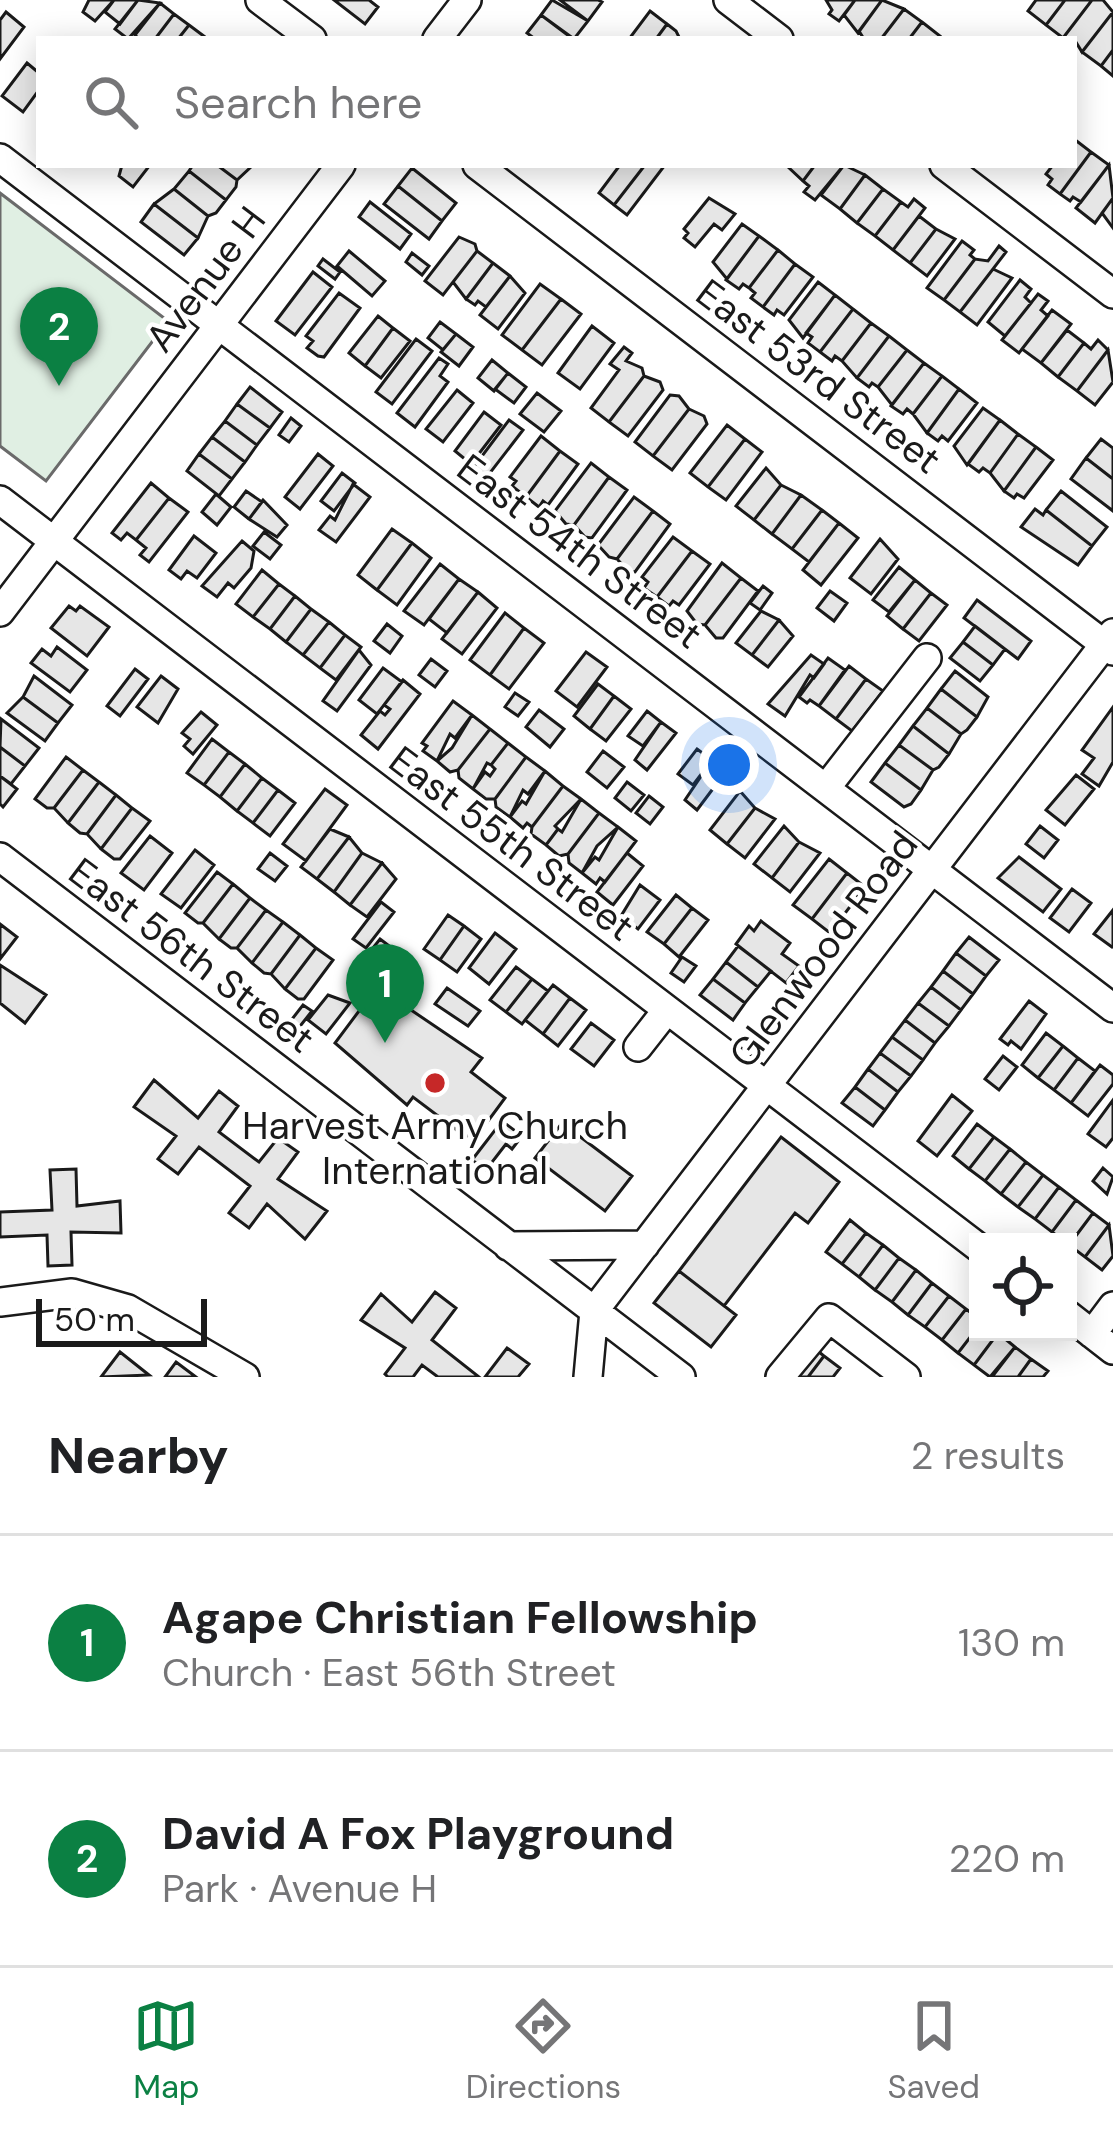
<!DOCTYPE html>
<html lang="en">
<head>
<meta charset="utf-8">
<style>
  :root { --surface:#fff; --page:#f6f6f6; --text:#202124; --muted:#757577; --line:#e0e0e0; --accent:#0b8043 }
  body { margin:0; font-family:"DM Sans",sans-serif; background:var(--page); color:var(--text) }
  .controls { position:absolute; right:36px; bottom:36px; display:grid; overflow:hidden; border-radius:0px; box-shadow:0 6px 30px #0003 }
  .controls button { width:108px; height:108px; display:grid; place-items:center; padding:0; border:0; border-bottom:3px solid var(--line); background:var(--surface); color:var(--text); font:60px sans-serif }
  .scale { position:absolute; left:36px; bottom:30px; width:171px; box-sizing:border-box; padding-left:12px; border:6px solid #1a1a1a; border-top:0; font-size:33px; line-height:42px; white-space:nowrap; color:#1a1a1a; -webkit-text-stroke:9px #fff; paint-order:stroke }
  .you { position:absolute; left:729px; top:765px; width:42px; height:42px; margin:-30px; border:9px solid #fff; border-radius:50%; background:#1a73e8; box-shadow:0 0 0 18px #1a73e833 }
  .badge { display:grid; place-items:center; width:78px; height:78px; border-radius:50%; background:var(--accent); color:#fff; font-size:39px; font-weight:700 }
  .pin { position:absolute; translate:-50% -99px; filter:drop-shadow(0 3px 6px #0008) }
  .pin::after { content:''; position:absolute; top:63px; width:42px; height:36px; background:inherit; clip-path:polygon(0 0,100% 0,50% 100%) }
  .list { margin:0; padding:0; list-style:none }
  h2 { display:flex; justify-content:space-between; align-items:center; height:156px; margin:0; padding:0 48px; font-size:51px }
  h2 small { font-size:39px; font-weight:400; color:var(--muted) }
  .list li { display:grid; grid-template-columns:78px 1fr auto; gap:36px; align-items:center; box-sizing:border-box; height:216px; padding:0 48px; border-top:3px solid var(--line) }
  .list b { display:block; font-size:45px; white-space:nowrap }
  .list p { margin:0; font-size:39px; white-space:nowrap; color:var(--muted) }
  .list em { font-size:39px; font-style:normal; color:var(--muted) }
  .icon { flex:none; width:66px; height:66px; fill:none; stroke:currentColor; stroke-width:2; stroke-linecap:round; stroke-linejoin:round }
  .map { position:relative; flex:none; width:1113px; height:1377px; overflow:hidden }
  .search { position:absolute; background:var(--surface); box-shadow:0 6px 30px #0003; left:36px; right:36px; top:36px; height:132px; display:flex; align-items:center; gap:30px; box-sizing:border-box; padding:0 42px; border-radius:0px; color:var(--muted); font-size:45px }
  .sheet { height:588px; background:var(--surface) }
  nav { display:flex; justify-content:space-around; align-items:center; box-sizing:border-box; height:168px; border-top:3px solid var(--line); background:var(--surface); font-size:33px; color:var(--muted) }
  nav a { display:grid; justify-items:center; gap:6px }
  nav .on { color:var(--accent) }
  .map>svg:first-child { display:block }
</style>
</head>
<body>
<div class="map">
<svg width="1113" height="1377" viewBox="0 0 1113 1377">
  <rect width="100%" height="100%" fill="#fff"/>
  <!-- green -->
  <path fill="#e0efe3" stroke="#6a6a6a" stroke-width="3" d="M0,193L168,321L46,481L0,446Z"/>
  <!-- building -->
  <path fill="#e6e6e6" stroke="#1a1a1a" stroke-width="3" d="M89,0H114L95,21L83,12Z
    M114,0H138L120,24L105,12Z
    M138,0L160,3L128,39L115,29Z
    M334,0H369L378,7L365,24Z
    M552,0L588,21L574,39L541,15Z
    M560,0H598L602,2L588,21Z
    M826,0H855L839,21L829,14L832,10Z
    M855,0H882L858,33L844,15Z
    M882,0L904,9L881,39H864L859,31Z
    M1036,0H1065L1046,25L1028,11Z
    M1065,0H1092L1063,38L1046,25Z
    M1092,0H1103L1113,12L1082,52L1074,39L1063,38Z
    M160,3L174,14L155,39H139L135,35Z
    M904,9L922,22L909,39H881Z
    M650,11L667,24L656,39H629Z
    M6,12L24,27L0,59V20Z
    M1113,12V50L1101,66L1082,52Z
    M174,14L189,25L178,39H155Z
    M541,15L573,39H535L527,33Z
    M922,22L940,36L938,39H909Z
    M667,24L676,31L680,39H656Z
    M189,25L205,37L203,39H178Z
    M1113,50V76L1101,66Z
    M27,63L39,73V90L23,112L2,96Z
    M1074,139L1091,152L1060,194L1048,185L1052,179L1046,174L1053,165H1074Z
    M1091,152L1109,165L1081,202L1073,197L1070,201L1060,194Z
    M122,165H150L133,187L119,176Z
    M193,165H217L237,180L236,187L226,200L189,171Z
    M217,165H253L237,180Z
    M620,165H645L614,205L599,193Z
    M645,165H665L627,215L614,205Z
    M786,165H815L803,181Z
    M815,165H844L815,200L804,192L809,186L803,181Z
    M844,165L865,175L840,209L821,195Z
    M1109,165L1113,198L1095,223L1076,208Z
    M412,168L456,203L442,221L398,186Z
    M189,171L226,200L216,213L208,216L174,189Z
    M865,175L883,189L857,223L840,209Z
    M398,186L442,221L429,239L384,204Z
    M174,189L208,216L198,238L154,204Z
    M883,189L901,202L875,236L857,223Z
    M709,198L735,214L722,230L714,224L695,247L684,238L688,233L684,229Z
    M1113,198V228L1102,213Z
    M914,199L925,208L893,250L875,236L901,202L908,207Z
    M370,202L411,234L400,249L359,217Z
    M154,204L198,238L184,255L141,222Z
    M919,216L936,229L910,263L893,250Z
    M742,224L759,236L727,279L713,262Z
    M936,229L955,239L927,276L910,263Z
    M759,236L778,250L749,288L743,284L739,289L726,280Z
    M459,237L475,244L477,251L443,295L425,281Z
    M962,241L974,250L970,255L975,259L944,300L927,288Z
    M999,246L1006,252L960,312L944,300L975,259L988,261Z
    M778,250L795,264L763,307L751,298L755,293L749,288Z
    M349,251L385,281L372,296L337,266Z
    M477,251L493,263L466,299L453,282Z
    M412,253L429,266L422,275L406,262Z
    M323,259L340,272L335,279L318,266Z
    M493,263L510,276L486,307L478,301L475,305L466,299Z
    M795,264L813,277L784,315L777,310L774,315L763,307Z
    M993,269L1012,278L977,325L960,312Z
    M313,272L332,287L295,335L276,321Z
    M510,276L525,293L498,329L480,315Z
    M1020,280L1031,289L1025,297L1031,303L1005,336L988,322Z
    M818,282L835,295L803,338L789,320Z
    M540,284L561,299L522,350L502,335Z
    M339,293L360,308L324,357L318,356L307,348L313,341L306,336Z
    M1038,294L1048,301L1041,310L1048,316L1019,353L1002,340Z
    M835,295L853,309L820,352L808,343L812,337L806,333Z
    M561,299L581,314L542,365L522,350Z
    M853,309L871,323L842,361L835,356L832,361L820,352Z
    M1052,310L1071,324L1041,363L1022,349Z
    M378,316L393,328L365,366L349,353Z
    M440,322L456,334L443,350L428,338Z
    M871,323L889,336L857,378L842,361Z
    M592,326L614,343L580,389L558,373Z
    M393,328L410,341L381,378L365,366Z
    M1067,330L1084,343L1058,377L1041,363Z
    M456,334L473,347L459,366L441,352Z
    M889,336L907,350L878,387L872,383L869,387L857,378Z
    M416,339L432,351L392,404L376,392Z
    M1098,340L1108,350L1077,391L1058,377L1084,343L1091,349Z
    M624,347L632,353L626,361L642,368L644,376L609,422L591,408L619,370L610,364Z
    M907,350L924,363L892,405L878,387Z
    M1108,350L1113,382L1095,405L1077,391Z
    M439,358L448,364L440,376L448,382L415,427L397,413Z
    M492,360L508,373L494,391L478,378Z
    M924,363L942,376L913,414L907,409L903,414L891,406Z
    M508,373L526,387L514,403L495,389Z
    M644,376L660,382L663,390L628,436L609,422Z
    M942,376L959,389L927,433L913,414Z
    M250,387L282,412L270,428L237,404Z
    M959,389L977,403L948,441L942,436L938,441L927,433Z
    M457,390L473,403L443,442L426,429Z
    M537,393L561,411L544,432L520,414Z
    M670,395L679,396L689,409L653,456L635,442Z
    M237,404L270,428L257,445L225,421Z
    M983,408L1000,420L967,465L954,446Z
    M689,409L704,416L707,424L672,470L653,456Z
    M484,412L501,425L471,464L455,451Z
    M291,418L301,426L289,442L279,435Z
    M509,420L523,430L483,482L470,472Z
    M1000,420L1018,434L990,473L983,468L979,472L968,464Z
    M225,421L257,445L245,462L212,437Z
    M727,425L745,439L708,487L690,473Z
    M1018,434L1036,447L1004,491L990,473Z
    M541,436L560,451L526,497L512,486L516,481L510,477Z
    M212,437L245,462L232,479L199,454Z
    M745,439L762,452L726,500L708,487Z
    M1101,439L1113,448V479L1086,458Z
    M1036,447L1053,460L1024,498L1017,494L1014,498L1004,491Z
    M560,451L578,464L548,505L543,501L539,507L526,497Z
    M199,454L232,479L219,496L187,471Z
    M318,454L333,466L300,509L285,497Z
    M1086,458L1113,479V511L1071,479Z
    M591,463L609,477L574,525L566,524L555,511Z
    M766,468L781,485L754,520L736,506Z
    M342,473L355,483L334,511L321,501Z
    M609,477L627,490L592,538L585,537L574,525Z
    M151,483L169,498L136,540L127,533L121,540L112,533Z
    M353,484L370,497L336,542L319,530L330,516L335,520Z
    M781,485L801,495L772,534L754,520Z
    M246,491L262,502L249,519L234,507Z
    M1061,491L1107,527L1092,546L1046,510Z
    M216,494L231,507L217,525L202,512Z
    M801,495L822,510L792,549L772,534Z
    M634,497L653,511L617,559L609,557L598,545Z
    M169,498L188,512L149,562L140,555L146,548L136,540Z
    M263,500L287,525L277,537L249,519Z
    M1035,509L1043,515L1046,510L1092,546L1078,565L1021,527Z
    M822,510L839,523L809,562L792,549Z
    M653,511L670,524L635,572L628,571L617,559Z
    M839,523L858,538L821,585L803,570Z
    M392,529L412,543L377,590L358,575Z
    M264,532L281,545L270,559L253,546Z
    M194,536L216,553L197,578L187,571L181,579L169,570Z
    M673,537L692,551L657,597L644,588L648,582L642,577Z
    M880,539L898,559L871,594L850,578Z
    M242,541L254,551L251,568L234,588L228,583L217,597L202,586Z
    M412,543L431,558L397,605L377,590Z
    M692,551L710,564L679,605L673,601L669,606L657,597Z
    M722,563L741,578L705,625L697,624L687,611Z
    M440,564L459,579L424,625L404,611Z
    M899,567L915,580L889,612L873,600Z
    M262,570L279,584L253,617L236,604Z
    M741,578L758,591L723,638H716L705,625Z
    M459,579L478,592L447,633L429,619Z
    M915,580L931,593L903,629L887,616Z
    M279,584L295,596L270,629L253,617Z
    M763,586L772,593L760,610L750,603Z
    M830,591L847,603L834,621L817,608Z
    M478,592L497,608L462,654L442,639Z
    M931,593L947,605L919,641L903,629Z
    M295,596L311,609L286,642L270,629Z
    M977,600L1031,641L1018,659L964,618Z
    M69,606L76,611L80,606L109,627L87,656L51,628Z
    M311,609L329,622L303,655L286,642Z
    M761,611L779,620L752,655L736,643Z
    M505,613L524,628L490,675L470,660Z
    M779,620L793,636L768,667L752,655Z
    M329,622L345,635L320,668L303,655Z
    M387,624L402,636L390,653L374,641Z
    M975,626L1005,649L993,665L963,642Z
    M524,628L544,643L509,689L490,675Z
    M345,635L361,647L336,680L320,668Z
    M963,642L993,665L980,681L950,658Z
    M57,647L87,670L70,692L31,663L42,649L51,656Z
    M359,650L371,665L337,711L323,701Z
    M586,652L607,667L577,707L556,691Z
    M811,655L824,664L814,678L810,675L785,716L768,704Z
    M828,658L845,670L819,706L810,700L807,703L799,697Z
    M431,659L447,671L435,687L419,675Z
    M849,666L866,679L836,719L819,706Z
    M383,668L402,682L377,714L359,700Z
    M135,669L148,679L120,716L107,706Z
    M955,671L988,697L977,717L941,689Z
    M34,676L72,705L58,723L23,697Z
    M161,676L178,689L158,723L137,707Z
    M866,679L883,691L852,731L836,719Z
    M403,680L420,694L378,749L361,735L380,711L385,715L390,709L384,705Z
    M598,684L614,696L590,729L574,716Z
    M941,689L977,717L967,730L961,734L927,708Z
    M515,693L529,702L518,716L505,707Z
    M614,696L631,709L606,741L590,729Z
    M23,697L58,723L45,741L7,713Z
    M453,701L472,715L455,738L450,734L437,761L423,751L427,746L422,743Z
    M1113,707V762L1099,786L1082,774L1094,758L1082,750Z
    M927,708L961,734L949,754L913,726Z
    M539,710L564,729L550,747L526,727Z
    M647,711L661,722L643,746L628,736Z
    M201,712L217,725L193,754L184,746L190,739L182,733Z
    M472,715L490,729L458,770L450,772L437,761L452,748Z
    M1,719L39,748L25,766L0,747Z
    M661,722L676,733L647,770L635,760Z
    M913,726L949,754L939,767L933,770L899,745Z
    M490,729L508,743L491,765L487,763L473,789L459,778L458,770Z
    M212,739L229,752L204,785L187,773Z
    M508,743L526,757L495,799H486L473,789L485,772L490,776L495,769L491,765Z
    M899,745L933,770L921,790L885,763Z
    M0,747L25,766L11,784L0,776Z
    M697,749L712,760L693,785L678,774Z
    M603,751L624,767L607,788L587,772Z
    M229,752L245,764L220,797L204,785Z
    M66,757L83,770L54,808H47L35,799Z
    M526,757L545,771L528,794L523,790L510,817L496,807L495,799Z
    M712,760L727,770L697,810L685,800Z
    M885,763L921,790L911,804L904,807L871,782Z
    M245,764L262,778L237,811L220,797Z
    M83,770L99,782L68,823L54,808Z
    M545,771L563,786L532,827L527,823L523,828L510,817L522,801L526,804Z
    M1076,775L1094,789L1065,825L1046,810Z
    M0,776L17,789L3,807L0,804Z
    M262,778L278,790L253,823L237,811Z
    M99,782L116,795L87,834L80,833L68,823Z
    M627,782L644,795L631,811L615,798Z
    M563,786L581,799L555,826L558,829L546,845L531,834L532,827Z
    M325,789L347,805L306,861L283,844Z
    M278,790L295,803L270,836L253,823Z
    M740,791L755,808L727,844L710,830Z
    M116,795L132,808L101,849L87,834Z
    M649,796L663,807L650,824L636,813Z
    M581,799L599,813L568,854L559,856L546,845L558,829L562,832Z
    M132,808L150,821L120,859H114L101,849Z
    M755,808L775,819L745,858L727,844Z
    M599,813L618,827L597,846L582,873L569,863L568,854Z
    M784,826L799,842L772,878L754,864Z
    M1040,826L1058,840L1044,858L1026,844Z
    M618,827L636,841L605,882L600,878L596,884L582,873L595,857L599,860Z
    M330,829L349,837L317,879L301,867Z
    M150,836L172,853L144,890L121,873Z
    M349,837L362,853L334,892L317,879Z
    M799,842L820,853L790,892L772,878Z
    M195,850L214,865L181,908L161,894Z
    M270,853L287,866L275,881L258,869Z
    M362,853L382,863L350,905L334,892Z
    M627,853L643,866L613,905L597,892Z
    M1019,857L1061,889L1043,912L998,878Z
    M829,859L847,873L812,919L793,905Z
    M382,863L396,879L367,917L350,905Z
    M217,872L233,884L203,923H198L185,913Z
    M847,873L865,887L830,933L812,919Z
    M233,884L250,898L219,939L203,923Z
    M640,885L660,900L638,929L621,916Z
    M1072,889L1091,903L1069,932L1050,918Z
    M676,895L692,908L664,944L647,932Z
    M250,898L266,910L237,948H231L219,939Z
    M381,902L394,912L366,948L353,939Z
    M692,908L708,920L679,957L664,944Z
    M266,910L283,922L252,963L237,948Z
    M1113,910V946L1112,947L1094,934Z
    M448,915L464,926L440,960L424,949Z
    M761,921L790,943L782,954L799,966L786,983L736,944L749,926L754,931Z
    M283,922L300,935L271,974L264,973L252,963Z
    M0,924L17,937L0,959Z
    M464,926L481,939L457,972L440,960Z
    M495,933L516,949L489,984L469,968Z
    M300,935L316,948L285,989L271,974Z
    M969,937L999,960L986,976L956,953Z
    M380,939L409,961L399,976L369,953Z
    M738,946L771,971L758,987L726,962Z
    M316,948L333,960L304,999H298L285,989Z
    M956,953L986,976L973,994L943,971Z
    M682,957L696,966L684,982L671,973Z
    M726,962L758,987L745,1003L713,979Z
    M0,965L46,995L25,1023L0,1003Z
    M516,967L532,979L506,1012L490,1000Z
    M943,971L973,994L961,1010L931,987Z
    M532,979L548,991L522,1024L506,1012Z
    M713,979L745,1003L733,1020L700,995Z
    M553,985L570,998L543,1034L525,1020Z
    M377,987L482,1058L471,1072L505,1098L477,1136L470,1131L466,1137L413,1097L407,1105L335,1043Z
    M931,987L961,1010L949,1026L918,1003Z
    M447,988L480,1011L468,1026L435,1004Z
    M328,995L350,1003L326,1034L308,1020Z
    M570,998L586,1010L558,1046L543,1034Z
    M1029,1001L1046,1014L1021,1049L1011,1041L1008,1045L1000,1039Z
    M918,1003L949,1026L935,1043L905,1020Z
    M303,1005L312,1011L297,1030L289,1023Z
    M905,1020L935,1043L923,1060L892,1037Z
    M591,1023L614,1040L594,1066L571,1049Z
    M1046,1033L1063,1046L1038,1078L1022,1065Z
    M892,1037L923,1060L911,1076L880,1053Z
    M1063,1046L1078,1058L1054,1090L1038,1078Z
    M880,1053L911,1076L898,1092L868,1069Z
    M1003,1056L1017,1067L999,1090L985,1079Z
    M1078,1058L1095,1071L1071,1103L1054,1090Z
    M1100,1065L1113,1075V1084L1088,1116L1071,1103Z
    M868,1069L898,1092L885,1110L855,1087Z
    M154,1080L198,1118L219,1091L238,1106L219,1132L259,1162L278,1138L298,1152L278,1179L327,1211L305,1239L267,1204L249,1228L229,1213L250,1186L199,1147L178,1174L158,1159L176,1136L134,1107Z
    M855,1087L885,1110L873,1126L842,1103Z
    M952,1095L972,1111L937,1156L918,1141Z
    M1113,1100V1138L1106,1147L1088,1134Z
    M502,1121L522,1136L512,1149L506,1144L486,1170L472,1160Z
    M562,1123L632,1176L605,1211L535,1158Z
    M977,1124L994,1137L969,1169L953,1156Z
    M781,1137L839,1182L808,1223L795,1213L724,1306L679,1271Z
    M994,1137L1010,1149L985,1181L969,1169Z
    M1010,1149L1026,1162L1001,1194L985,1181Z
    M1026,1162L1043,1175L1018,1207L1001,1194Z
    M1103,1168L1113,1177L1107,1194L1093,1181Z
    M76,1169L77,1206L120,1201L121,1233L71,1232L72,1265L48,1266L47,1235L0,1237V1212L52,1210L50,1170Z
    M1043,1175L1059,1187L1035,1219L1018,1207Z
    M1059,1187L1076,1200L1052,1232L1035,1219Z
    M1076,1200L1093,1213L1069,1245L1052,1232Z
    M1093,1213L1109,1225L1085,1257L1069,1245Z
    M850,1220L866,1233L842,1264L826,1252Z
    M1109,1225L1113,1256L1102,1270L1085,1257Z
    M866,1233L883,1245L859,1277L842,1264Z
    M883,1245L899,1258L875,1290L859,1277Z
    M899,1258L916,1270L892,1302L875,1290Z
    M916,1270L932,1283L908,1315L892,1302Z
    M679,1271L736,1315L711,1347L654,1303Z
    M932,1283L949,1296L925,1327L908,1315Z
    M435,1292L456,1308L432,1340L479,1377H438L422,1365L413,1377H388L385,1374L405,1348L361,1320L381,1294L412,1322Z
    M949,1296L966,1309L942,1340L925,1327Z
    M966,1309L978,1318V1327L958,1353L942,1340Z
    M978,1327V1332L998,1333L974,1365L958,1353Z
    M998,1333L1015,1347L990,1377L974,1365Z
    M808,1343L824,1356L808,1377H784Z
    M1015,1347L1031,1359L1018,1377H992Z
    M507,1348L529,1364L518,1377H485Z
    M120,1352L149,1375L101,1377Z
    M824,1356L840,1368L833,1377H808Z
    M1031,1359L1048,1371L1043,1377H1018Z
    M176,1362L196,1377H165Z"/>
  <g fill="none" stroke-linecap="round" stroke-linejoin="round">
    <!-- minor casing -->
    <g stroke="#1a1a1a" stroke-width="32">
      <path id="minor" d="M260,0L312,39
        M728,0L779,39
        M437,39L467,0
        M0,158L1113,1008
        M477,165L1113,651
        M944,165L1113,294
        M0,500L978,1247
        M0,612L341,165
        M826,788L927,658
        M0,857L681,1377
        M638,1047L667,1010
        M508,1246L645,1245
        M0,1302L72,1293L128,1309L245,1377
        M594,1311L1113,633
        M1068,1315L1113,1350
        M1092,1334L1113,1306
        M588,1377L594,1311
        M780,1377L829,1318L906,1377"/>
    </g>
    <!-- minor -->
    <use href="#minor" stroke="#fff" stroke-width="27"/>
  </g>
  <!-- markers -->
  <circle fill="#c62828" stroke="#fff" stroke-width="4.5" cx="435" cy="1083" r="12"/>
  <g text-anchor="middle" stroke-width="9" stroke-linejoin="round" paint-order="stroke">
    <!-- street labels -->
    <g font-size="39" fill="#1a1a1a" stroke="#fff">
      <text transform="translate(205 279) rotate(-53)" y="14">Avenue H</text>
      <text transform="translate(819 376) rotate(37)" y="14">East 53rd Street</text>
      <text transform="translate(580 551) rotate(37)" y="14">East 54th Street</text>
      <text transform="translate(512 843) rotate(37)" y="14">East 55th Street</text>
      <text transform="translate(823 949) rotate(-53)" y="14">Glenwood Road</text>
      <text transform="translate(192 955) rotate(37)" y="14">East 56th Street</text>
    </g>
    <!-- poi labels -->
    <g font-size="39" fill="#1a1a1a" stroke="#fff">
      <text x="435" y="1139">Harvest Army Church<tspan x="435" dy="45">International</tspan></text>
    </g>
  </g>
</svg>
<div class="controls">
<button><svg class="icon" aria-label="locate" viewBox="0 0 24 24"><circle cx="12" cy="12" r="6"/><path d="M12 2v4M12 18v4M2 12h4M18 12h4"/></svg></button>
</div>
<div class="scale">50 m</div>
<div class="you"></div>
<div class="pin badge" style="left:385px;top:1043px">1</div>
<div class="pin badge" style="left:59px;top:386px">2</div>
<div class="search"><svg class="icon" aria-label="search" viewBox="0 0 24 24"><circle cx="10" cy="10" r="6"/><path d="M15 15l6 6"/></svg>Search here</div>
</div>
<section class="sheet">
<h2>Nearby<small>2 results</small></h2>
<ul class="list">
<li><span class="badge">1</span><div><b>Agape Christian Fellowship</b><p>Church · East 56th Street</p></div><em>130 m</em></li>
<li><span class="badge">2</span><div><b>David A Fox Playground</b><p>Park · Avenue H</p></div><em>220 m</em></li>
</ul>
</section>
<nav>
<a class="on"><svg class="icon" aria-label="map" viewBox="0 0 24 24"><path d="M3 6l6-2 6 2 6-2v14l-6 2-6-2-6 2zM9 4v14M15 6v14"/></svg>Map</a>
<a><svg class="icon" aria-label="directions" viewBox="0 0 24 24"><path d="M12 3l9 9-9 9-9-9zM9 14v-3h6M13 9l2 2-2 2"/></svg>Directions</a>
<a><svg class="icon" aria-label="saved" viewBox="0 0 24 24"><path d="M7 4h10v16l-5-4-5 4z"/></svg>Saved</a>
</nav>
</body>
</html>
